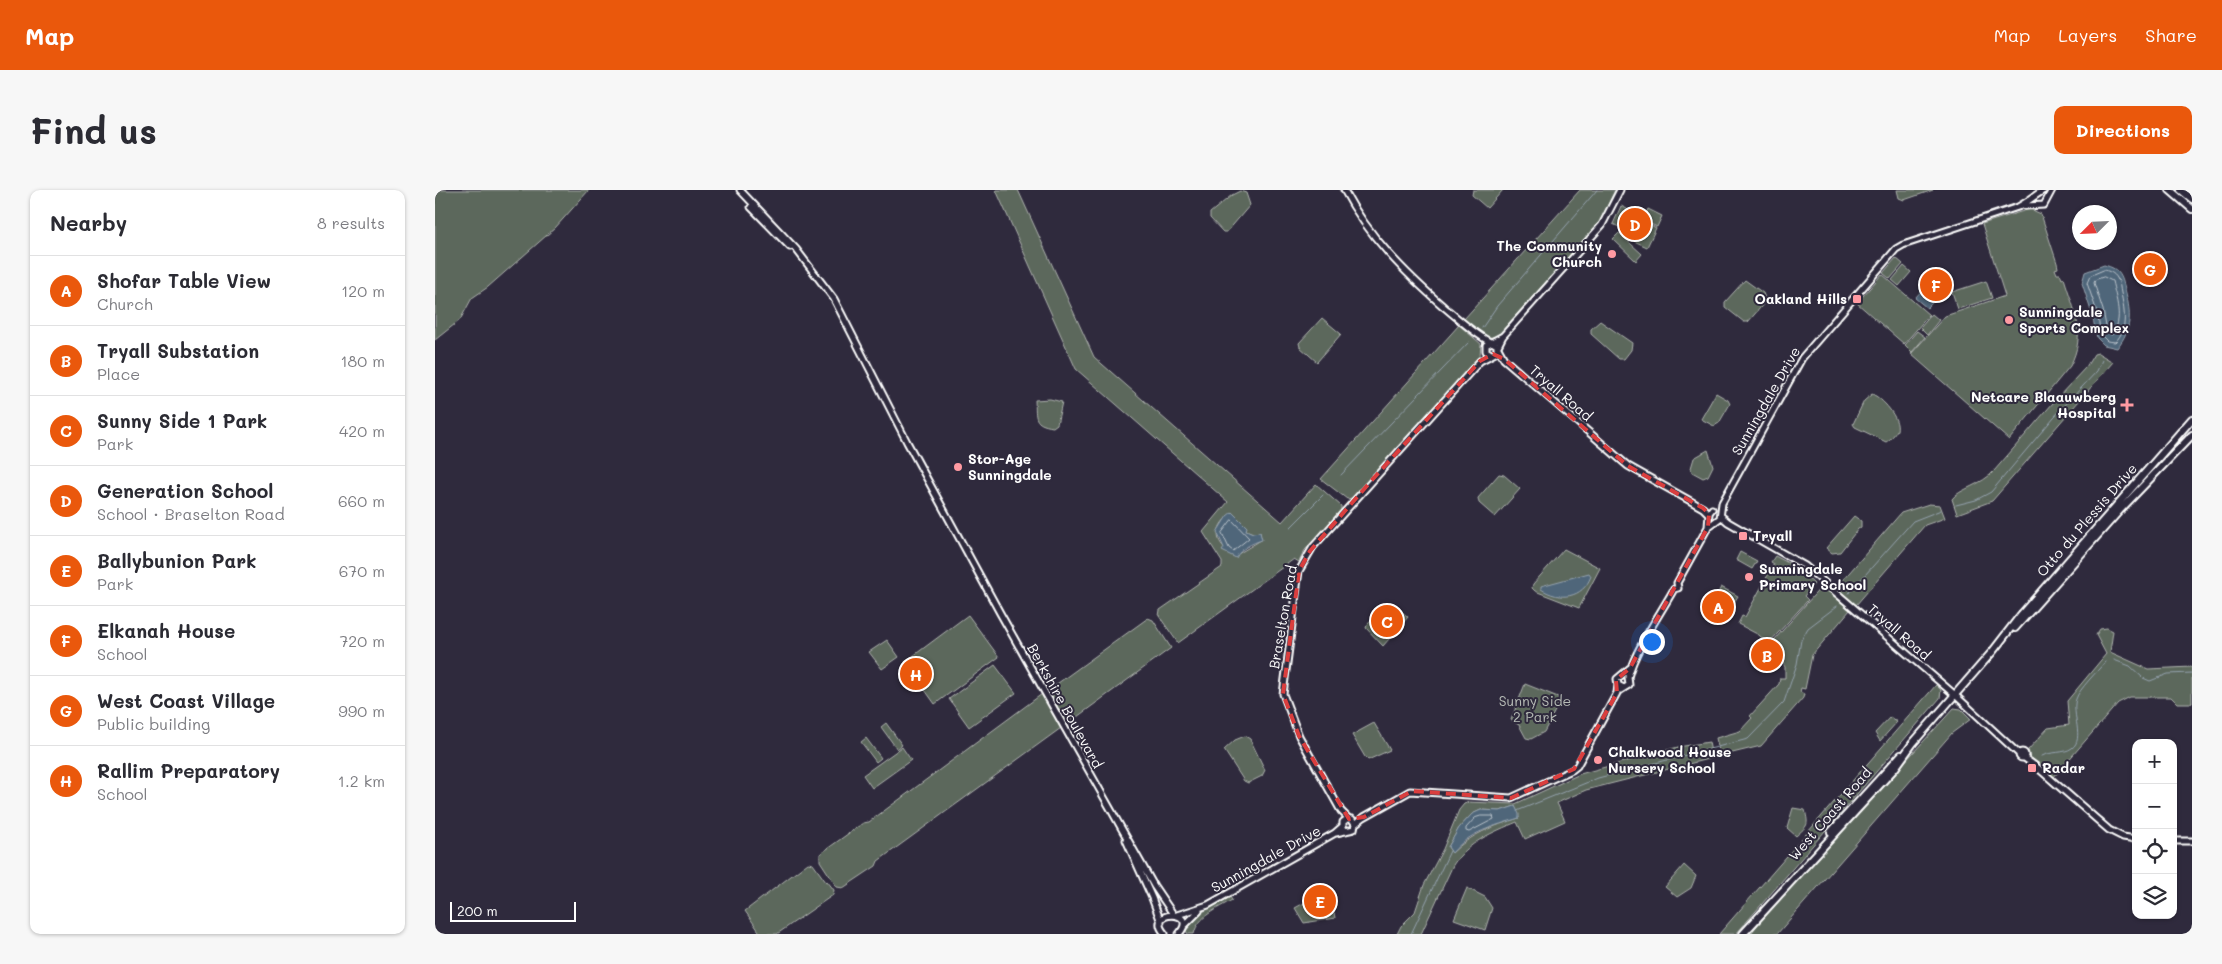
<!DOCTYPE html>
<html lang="en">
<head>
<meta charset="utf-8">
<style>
  :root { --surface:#fff; --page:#f7f7f7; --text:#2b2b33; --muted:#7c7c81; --line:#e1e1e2; --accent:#ea580c }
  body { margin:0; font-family:Mali,sans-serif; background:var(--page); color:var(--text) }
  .controls { position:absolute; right:15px; bottom:15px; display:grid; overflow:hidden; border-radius:10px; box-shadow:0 1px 4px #0004 }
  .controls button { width:45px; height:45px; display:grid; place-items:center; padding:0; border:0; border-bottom:1px solid var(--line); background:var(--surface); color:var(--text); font:25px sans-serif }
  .compass { position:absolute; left:1637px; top:15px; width:45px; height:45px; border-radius:50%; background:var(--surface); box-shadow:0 1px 4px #0004; rotate:246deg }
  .scale { position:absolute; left:15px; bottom:12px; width:126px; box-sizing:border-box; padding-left:5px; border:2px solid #fff; border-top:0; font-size:14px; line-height:18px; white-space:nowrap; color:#fff; -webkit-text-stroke:4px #2f2a3d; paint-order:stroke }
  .you { position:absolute; left:1216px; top:451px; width:18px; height:18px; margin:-12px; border:4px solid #fff; border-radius:50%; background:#1a73e8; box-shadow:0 0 0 8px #1a73e833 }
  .badge { display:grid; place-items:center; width:32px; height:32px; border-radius:50%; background:var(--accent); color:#fff; font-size:16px; font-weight:700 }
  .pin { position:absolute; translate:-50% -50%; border:2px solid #fff; box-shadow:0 1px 5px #0006 }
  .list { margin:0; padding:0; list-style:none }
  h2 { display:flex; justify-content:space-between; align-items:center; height:65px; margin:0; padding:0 20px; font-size:21px }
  h2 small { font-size:16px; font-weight:400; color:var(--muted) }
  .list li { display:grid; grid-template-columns:32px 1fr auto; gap:15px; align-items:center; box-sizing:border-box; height:70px; padding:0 20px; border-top:1px solid var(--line) }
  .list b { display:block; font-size:19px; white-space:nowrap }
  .list p { margin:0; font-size:16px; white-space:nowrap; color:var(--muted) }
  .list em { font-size:16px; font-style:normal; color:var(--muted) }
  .icon { flex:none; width:28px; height:28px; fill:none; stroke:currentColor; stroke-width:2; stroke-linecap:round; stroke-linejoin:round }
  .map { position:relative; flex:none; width:1757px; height:744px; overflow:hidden; border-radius:10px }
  header { display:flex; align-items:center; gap:30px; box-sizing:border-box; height:70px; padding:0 25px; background:var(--accent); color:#fff }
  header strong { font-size:24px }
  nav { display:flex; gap:28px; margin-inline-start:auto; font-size:18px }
  .intro { display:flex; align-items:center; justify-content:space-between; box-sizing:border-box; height:120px; padding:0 30px }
  h1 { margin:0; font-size:35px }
  .button { padding:12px 22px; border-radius:10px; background:var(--accent); color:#fff; font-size:18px; font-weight:700 }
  main { display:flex; gap:30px; padding:0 30px }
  aside { flex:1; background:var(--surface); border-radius:10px; box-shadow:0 1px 4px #0004 }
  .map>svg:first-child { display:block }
</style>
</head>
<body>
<header>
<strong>Map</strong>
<nav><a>Map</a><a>Layers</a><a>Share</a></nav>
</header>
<div class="intro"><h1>Find us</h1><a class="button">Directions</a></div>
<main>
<aside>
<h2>Nearby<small>8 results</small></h2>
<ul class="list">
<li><span class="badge">A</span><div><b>Shofar Table View</b><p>Church</p></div><em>120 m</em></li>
<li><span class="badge">B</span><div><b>Tryall Substation</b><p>Place</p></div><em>180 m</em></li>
<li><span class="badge">C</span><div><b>Sunny Side 1 Park</b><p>Park</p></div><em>420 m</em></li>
<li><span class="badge">D</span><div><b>Generation School</b><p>School · Braselton Road</p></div><em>660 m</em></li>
<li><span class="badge">E</span><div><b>Ballybunion Park</b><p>Park</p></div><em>670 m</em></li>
<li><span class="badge">F</span><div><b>Elkanah House</b><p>School</p></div><em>720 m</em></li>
<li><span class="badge">G</span><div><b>West Coast Village</b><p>Public building</p></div><em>990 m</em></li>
<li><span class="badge">H</span><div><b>Rallim Preparatory</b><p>School</p></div><em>1.2 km</em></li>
</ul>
</aside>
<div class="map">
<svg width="1757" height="744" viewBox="0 0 1757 744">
  <rect width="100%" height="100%" fill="#2f2a3d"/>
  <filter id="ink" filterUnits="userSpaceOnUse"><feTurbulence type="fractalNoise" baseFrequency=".02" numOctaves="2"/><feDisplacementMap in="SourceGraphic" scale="10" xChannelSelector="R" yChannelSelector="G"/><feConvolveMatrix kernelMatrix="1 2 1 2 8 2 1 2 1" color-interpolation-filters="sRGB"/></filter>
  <g filter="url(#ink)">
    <!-- green -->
    <path fill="#5c675c" stroke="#aeb3ae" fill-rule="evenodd" d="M0,0H154L120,38L53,97L37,108L25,130L0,150Z
      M561,0H583L659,167L847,332L881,294L906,316V321L870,360L864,372L859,369L743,453L724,426L725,420L787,377V372L768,342L793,312L641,179ZM799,324L811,337V340L818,343L825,342L826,350L803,364C798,362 791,360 788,356C777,345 786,328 799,324Z
      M1038,0H1068L1052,18L1037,5Z
      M1145,0H1180L1164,33L1064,144C1051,154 1039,138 1029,129Z
      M1462,0H1498L1469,10L1464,8Z
      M805,1L811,3L815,15L792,42H788L775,28V23L797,5Z
      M1186,16L1194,20L1186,38L1178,34Z
      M1213,19L1227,26L1222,37L1208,30Z
      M1595,19L1606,24L1622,73L1623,78L1620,79L1622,84H1625L1627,89L1629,88C1639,121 1652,143 1635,176L1574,250L1476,164L1510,126L1570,106L1547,34Z
      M1208,31L1221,38L1212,57L1199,51Z
      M1184,43L1207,64L1201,71L1178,49Z
      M1461,68L1468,74L1455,89L1448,83Z
      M1469,76L1476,82L1464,96L1457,90Z
      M1447,84L1494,125L1469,154L1422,113Z
      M1310,90L1328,103L1331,111L1313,132H1309L1290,117V112Z
      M1551,91L1557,108L1523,119L1517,102Z
      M1497,124L1504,130L1492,145L1485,138Z
      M887,128L906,144L882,172L865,157L864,153Z
      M1165,131L1197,153L1196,160L1189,169H1184L1156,144V139Z
      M1024,135L1046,154L1045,165L917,308L912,309L886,289Z
      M1482,141L1490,147L1477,162L1470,155Z
      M1663,163L1678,172L1557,311L1522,324L1517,309C1524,299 1547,295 1559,281C1589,247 1619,210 1651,177L1659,164Z
      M1281,203L1293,210L1295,214L1284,233L1279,236L1266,229Z
      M1437,204C1447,208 1465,228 1462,240C1460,244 1455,250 1451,252L1420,237L1418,234L1429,211Z
      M615,209L627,212L622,234L618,237C598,234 601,228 600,210Z
      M1273,260L1278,276L1273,286L1268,288L1257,282L1256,278L1259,268Z
      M1064,284L1069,285L1085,299L1060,327L1044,313L1043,308Z
      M1494,314L1505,315L1510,328L1490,335L1421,415L1401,398L1466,323Z
      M1419,326L1426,331V337L1423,339L1405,362L1397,363L1391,358Z
      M1129,359L1165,378L1144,418L1100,401L1097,398L1098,394Z
      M1305,362L1322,371L1317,379L1301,370Z
      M1340,366L1361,377L1379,394L1369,406L1373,410L1333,454L1324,445L1303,434L1307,426L1310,427L1339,374L1336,372Z
      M1387,396L1415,420L1377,465L1370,499L1366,498L1365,502L1369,504L1368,508L1326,556L1285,566L1281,548L1305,541L1317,528L1315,526L1344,494L1345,488H1350V477L1343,464L1341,466L1332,458Z
      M1286,397L1303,406L1298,414L1282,405Z
      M953,413H957L973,427L948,456L931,438L932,435Z
      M533,425L564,467L500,514L470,472Z
      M713,428L718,430L736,458L631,535L612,501Z
      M1672,438L1678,441L1675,462L1713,479L1757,477V513H1742L1736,507H1695L1683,513L1618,588L1595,567L1593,560L1613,538L1634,535L1632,511L1671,464L1661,445L1665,439Z
      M452,450L464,467L447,479L434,462Z
      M560,475L581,503L534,537L514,509Z
      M1090,494L1123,507L1125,511L1109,542L1096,549L1091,548L1084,535L1076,530Z
      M1501,495L1506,500L1505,508L1301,744H1284Z
      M607,504L626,538L443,671L441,676L408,698L402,697L385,671V664L428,633L434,632Z
      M1519,518L1526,519L1536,529L1517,543L1342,744H1315L1351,702Z
      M1455,527L1462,532L1445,551L1440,543Z
      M451,533L467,555L462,559L446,537Z
      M939,533L955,560L933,570L930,567L917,545Z
      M810,546L815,549L830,580L827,586L813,593L809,591L789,560L800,550Z
      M431,548L446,568L441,572L426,552Z
      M1274,552L1277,568L1151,600L1122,613L1130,631L1090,649L1082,632C1058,642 1033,652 1018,675L986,744H962L966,736L980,722L989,695L1008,659L1024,620L1029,614L1034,612L1080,614L1145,584L1243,557ZM1080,616L1084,628C1058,636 1036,644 1017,663L1013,657L1024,638L1037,624L1046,620L1065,621Z
      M467,557L476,570L437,598L428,585Z
      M1358,618L1370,620C1374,636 1373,635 1361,646L1352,638Z
      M373,673L378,674L391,692L392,691L399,700L398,705L342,744H326L310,721Z
      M1249,675L1261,686L1256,698L1242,707L1230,697Z
      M1032,698L1050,707L1057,718L1050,740L1019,729Z
      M893,700L895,701L900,728L869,733L860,718Z
      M795,707L797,710C782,719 763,726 759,744H753L751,741L764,724Z"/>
    <!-- water -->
    <path fill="#4f667a" stroke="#95a3af" d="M1669,75C1686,79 1687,87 1691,103C1696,124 1697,139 1682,158L1669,155L1662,148L1657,124L1647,93L1650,82Z
      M1489,98L1501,109L1492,118L1480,108Z
      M797,322L812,337L811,340L818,343L825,342L827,350C817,353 805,359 801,368L787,361L789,358L782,342L792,326Z
      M1154,383L1156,386C1148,409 1124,411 1106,399V396Z
      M1080,616L1084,624V628C1059,636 1034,642 1017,663L1013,657L1024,638L1037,624L1046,620L1065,621Z"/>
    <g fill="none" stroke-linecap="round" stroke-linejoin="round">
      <!-- shore -->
      <path stroke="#b9c2ca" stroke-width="1" d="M1669,80C1674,81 1679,83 1682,88C1685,92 1685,99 1686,103C1689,119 1694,139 1680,152L1672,151L1666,145L1662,122L1652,93L1655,86Z
        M1669,87L1677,91C1681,109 1689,129 1677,145L1672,142L1668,120L1659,93L1660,90Z
        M797,330L814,348L798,361L794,358L787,343Z
        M1046,626H1058L1059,629L1034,642L1031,641V638L1040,628Z"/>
      <!-- stream -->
      <path stroke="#95a3af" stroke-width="1" d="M1047,138L1062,116L1162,0
        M906,285L1034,152
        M1521,315L1541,310L1556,302L1619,227L1662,181L1667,170
        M856,337L888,305
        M1414,403L1478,331L1506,320
        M1679,470L1695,476L1708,488L1715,491L1733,484L1757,483
        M1607,566C1616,561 1629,564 1637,558C1650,549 1636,524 1641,509C1644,499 1663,481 1670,472
        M1082,621L1163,588L1313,549L1349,512L1362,474L1366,450L1373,438L1402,416
        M976,744L1015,661"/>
      <!-- minor casing -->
      <g stroke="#fff" stroke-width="9">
        <path id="minor" d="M305,0L361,59L399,109L472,252L565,423L719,696L738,724
          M909,0C934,47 969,82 1009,117C1024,129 1038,143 1055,152
          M1590,16L1609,15L1617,0
          M316,17L355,57
          M1063,156L1068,146L1167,35L1185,0
          M1063,158L1069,169L1193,276L1268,318L1274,324
          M1056,164L1051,161V155L1068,146
          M1286,326L1293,332L1370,376L1520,505L1584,564
          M1273,337L1285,328L1287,313L1367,168L1461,59L1468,55L1583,17C1593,12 1600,5 1609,0
          M1193,487C1200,460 1225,424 1239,399L1243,398L1242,393L1273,337L1274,323L1277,319
          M1189,498L1183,495L1182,489L1195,478
          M1186,500L1194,495L1193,487
          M1584 565a3 3 0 1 1 6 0a3 3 0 1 1-6 0Z
          M1588,567L1603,578L1674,640L1688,647L1701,649
          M914,629L906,621L864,546L848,504L864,381L878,357L1045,171L1062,162V155L1057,152
          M920,634L929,627L975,601L1076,608L1137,580L1142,576L1182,503L1183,495
          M901,643L919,639L920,634L917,629H912L908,632V638L911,641
          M691,650L717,708L726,732
          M1738,651H1757
          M742,725L773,715L900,643L908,636
          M749,736L764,721
          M730,744C708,719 766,719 744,744"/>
      </g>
      <!-- major casing -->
      <g stroke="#fff" stroke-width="10">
        <path id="major" d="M1735,0L1757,19
          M1746,0L1757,9
          M1580,438L1685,320L1757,245
          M1396,642L1466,565
          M1308,744L1460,578L1478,553L1558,461L1585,426L1757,229"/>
      </g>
      <!-- minor -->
      <use href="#minor" stroke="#2f2a3d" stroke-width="5"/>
      <!-- major -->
      <use href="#major" stroke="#2f2a3d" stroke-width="6"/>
    </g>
  </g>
  <!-- marked area -->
  <path fill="none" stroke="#da3e3e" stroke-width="4" stroke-dasharray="10 6" stroke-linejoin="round" d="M1058,164L1069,169L1193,276L1268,318L1274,324L1273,337L1195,478L1181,490L1182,503L1139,579L1076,608L977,601L929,627L914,629L864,546L848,504L864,381L875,361L937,290L1045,171Z"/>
  <!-- markers -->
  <g fill="#ff9aa2" stroke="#2f2a3d" stroke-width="2">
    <circle cx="1177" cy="64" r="5"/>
    <rect x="1417" y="104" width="10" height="10" rx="2.5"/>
    <circle cx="1574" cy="130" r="5"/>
    <path d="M1689.5 207.5h5v5h5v5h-5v5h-5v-5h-5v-5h5z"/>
    <circle cx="523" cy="277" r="5"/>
    <rect x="1303" y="341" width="10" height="10" rx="2.5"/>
    <circle cx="1314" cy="387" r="5"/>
    <circle cx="1163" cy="570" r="5"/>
    <rect x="1592" y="573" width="10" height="10" rx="2.5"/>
  </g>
  <g text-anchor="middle" stroke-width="4" stroke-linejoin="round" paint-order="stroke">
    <!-- poi labels -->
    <g font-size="14" font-weight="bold" fill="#fff" stroke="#2f2a3d" text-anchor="start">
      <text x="1167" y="61" text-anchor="end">The Community<tspan x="1167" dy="16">Church</tspan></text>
      <text x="1412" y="114" text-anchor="end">Oakland Hills</text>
      <text x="1584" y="127">Sunningdale<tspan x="1584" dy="16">Sports Complex</tspan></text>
      <text x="1681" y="212" text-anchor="end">Netcare Blaauwberg<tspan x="1681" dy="16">Hospital</tspan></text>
      <text x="533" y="274">Stor-Age<tspan x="533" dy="16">Sunningdale</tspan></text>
      <text x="1318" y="351">Tryall</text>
      <text x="1324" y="384">Sunningdale<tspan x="1324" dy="16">Primary School</tspan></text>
      <text x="1173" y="567">Chalkwood House<tspan x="1173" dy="16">Nursery School</tspan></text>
      <text x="1607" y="583">Radar</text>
    </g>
    <!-- street labels -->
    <g font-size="14" fill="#fff" stroke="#2f2a3d">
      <text transform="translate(1126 203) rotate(41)" y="5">Tryall Road</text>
      <text transform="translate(1331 211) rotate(-60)" y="5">Sunningdale Drive</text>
      <text transform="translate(1652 330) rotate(-49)" y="5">Otto du Plessis Drive</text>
      <text transform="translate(848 427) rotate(-80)" y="5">Braselton Road</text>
      <text transform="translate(1464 442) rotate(41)" y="5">Tryall Road</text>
      <text transform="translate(630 516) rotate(61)" y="5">Berkshire Boulevard</text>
      <text transform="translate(1395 624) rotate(-49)" y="5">West Coast Road</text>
      <text transform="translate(831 669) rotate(-29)" y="5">Sunningdale Drive</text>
    </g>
    <!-- park labels -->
    <g font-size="14" fill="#b6bbb6" stroke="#2f2a3d">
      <text x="1100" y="516">Sunny Side<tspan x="1100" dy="16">2 Park</tspan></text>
    </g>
  </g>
</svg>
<div class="controls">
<button>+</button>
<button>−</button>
<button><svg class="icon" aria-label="locate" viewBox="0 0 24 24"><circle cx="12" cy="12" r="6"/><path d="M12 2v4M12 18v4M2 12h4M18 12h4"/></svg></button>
<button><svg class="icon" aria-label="layers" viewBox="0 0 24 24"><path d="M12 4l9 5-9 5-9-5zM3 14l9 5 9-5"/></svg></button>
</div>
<svg class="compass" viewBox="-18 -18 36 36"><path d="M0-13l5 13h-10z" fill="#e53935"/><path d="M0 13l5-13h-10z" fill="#7c7c81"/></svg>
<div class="scale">200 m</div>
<div class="you"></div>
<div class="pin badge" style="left:1283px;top:417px">A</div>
<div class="pin badge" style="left:1332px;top:465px">B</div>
<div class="pin badge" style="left:952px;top:431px">C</div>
<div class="pin badge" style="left:1200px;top:34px">D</div>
<div class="pin badge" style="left:885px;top:711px">E</div>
<div class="pin badge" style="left:1501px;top:95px">F</div>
<div class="pin badge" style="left:1715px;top:79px">G</div>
<div class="pin badge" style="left:481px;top:484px">H</div>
</div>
</main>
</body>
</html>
